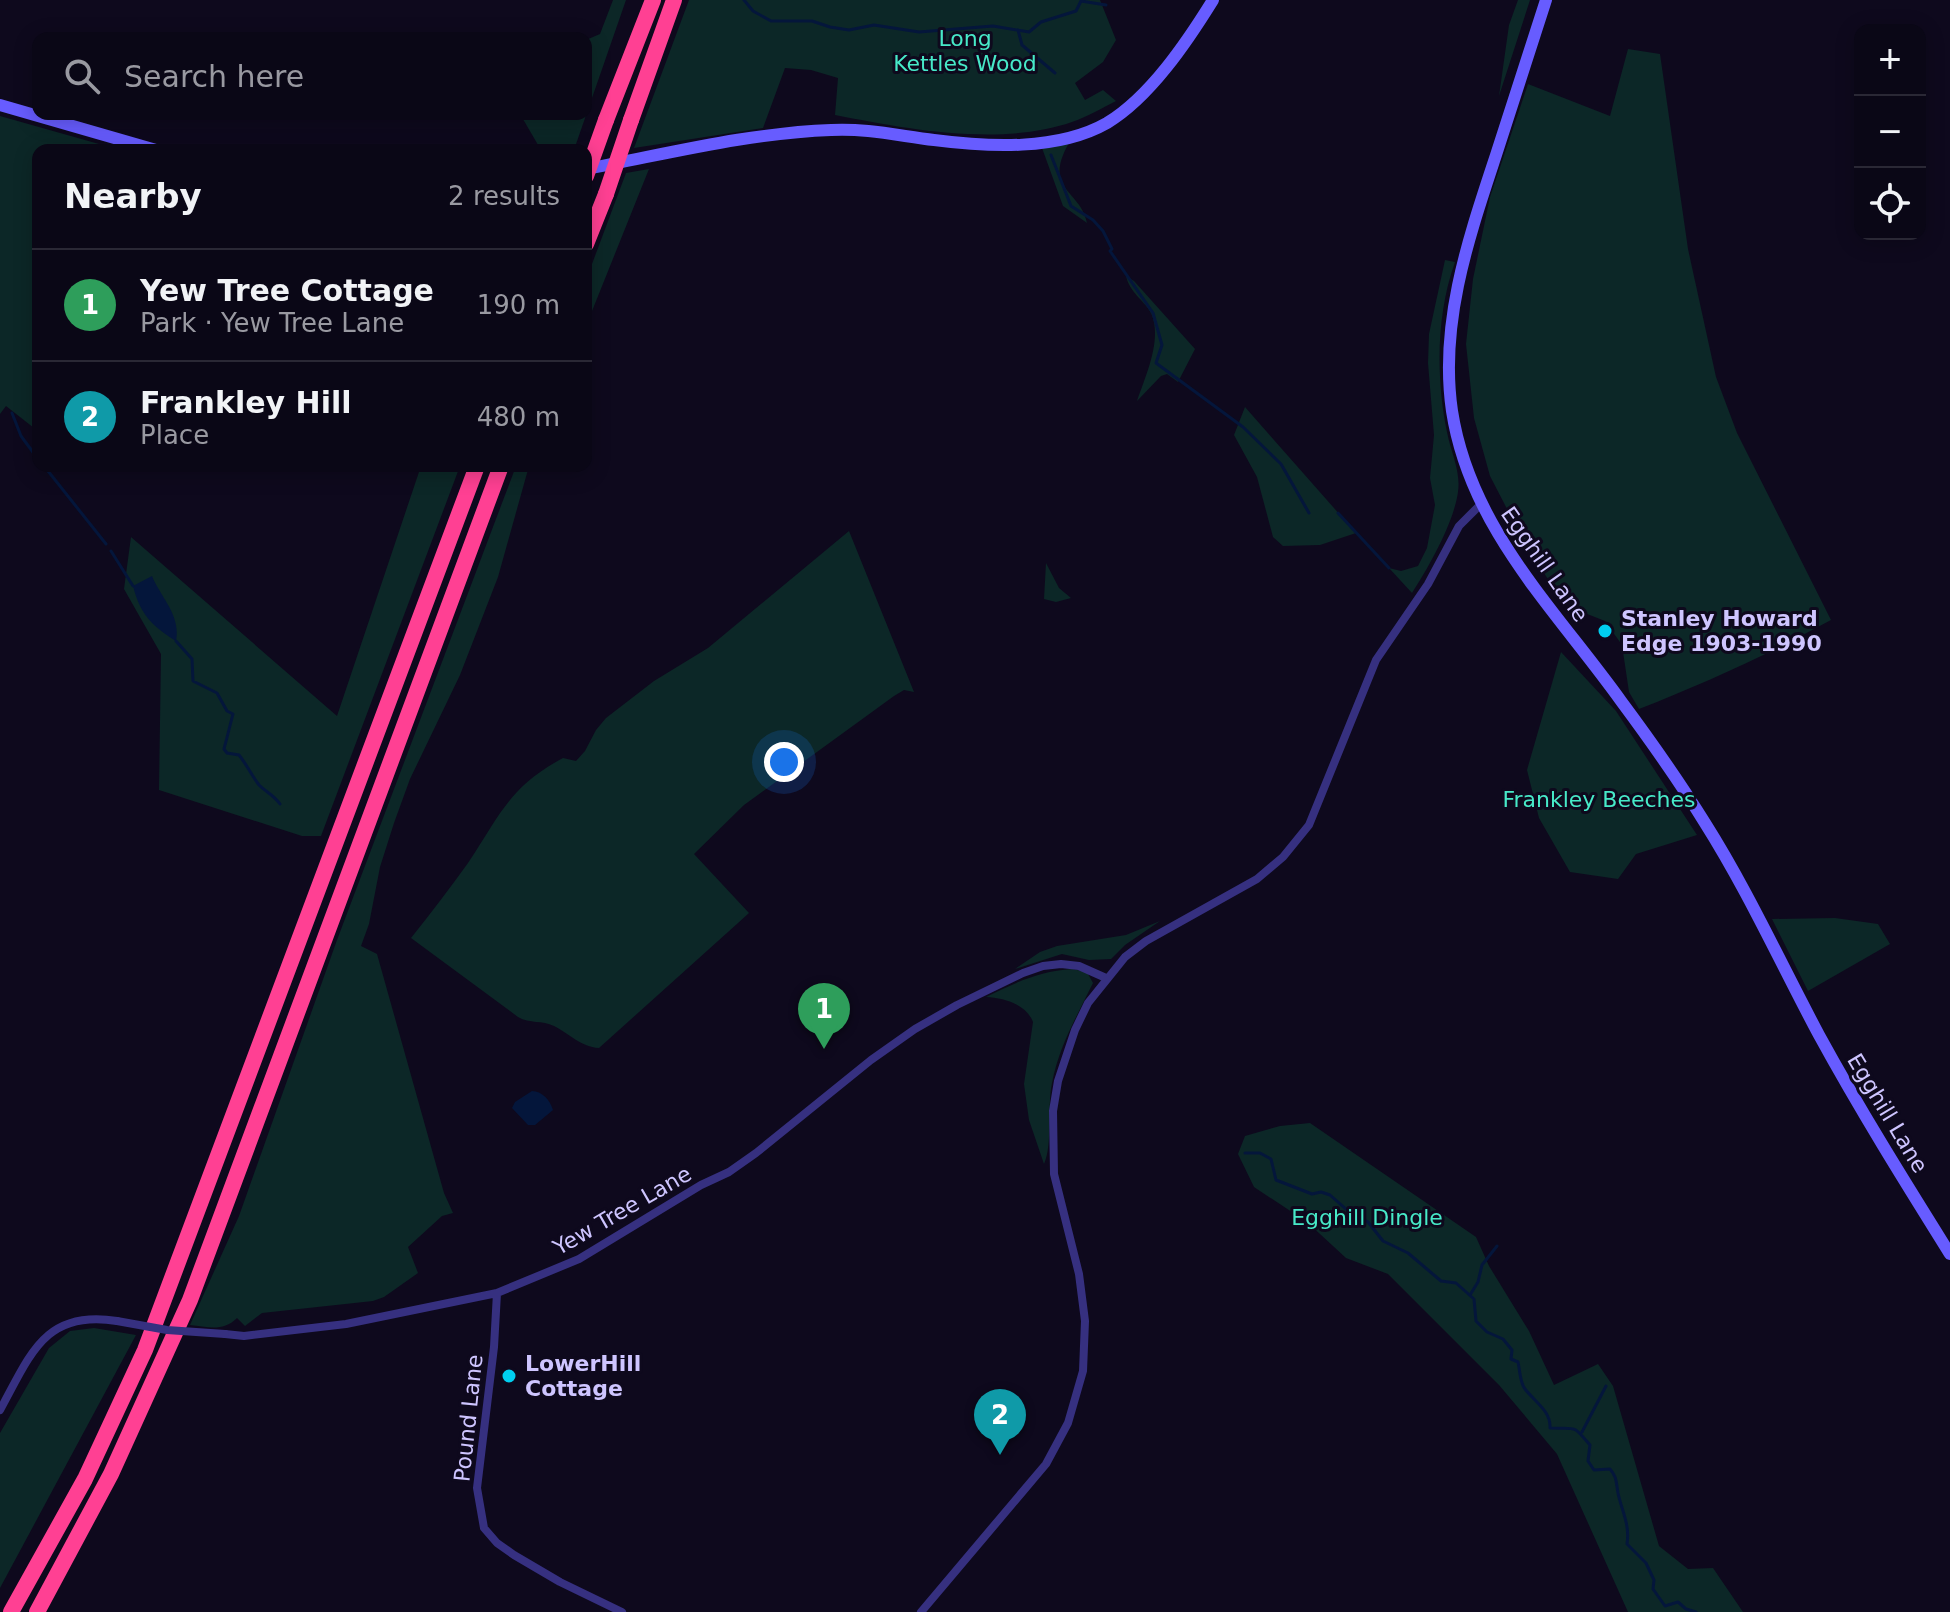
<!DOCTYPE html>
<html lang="en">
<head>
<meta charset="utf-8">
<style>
  :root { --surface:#0a0716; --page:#181523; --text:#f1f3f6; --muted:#9999a1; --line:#2a2835; --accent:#00cef0 }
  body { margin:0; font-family:"DejaVu Sans",sans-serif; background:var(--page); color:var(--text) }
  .controls { position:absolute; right:24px; top:24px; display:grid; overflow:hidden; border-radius:16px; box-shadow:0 4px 20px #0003 }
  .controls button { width:72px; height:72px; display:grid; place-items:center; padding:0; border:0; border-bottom:2px solid var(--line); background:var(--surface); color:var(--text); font:40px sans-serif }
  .you { position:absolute; left:784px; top:762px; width:28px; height:28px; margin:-20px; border:6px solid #fff; border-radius:50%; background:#1a73e8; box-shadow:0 0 0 12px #1a73e833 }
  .badge { display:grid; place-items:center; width:52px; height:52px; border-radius:50%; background:var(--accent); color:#fff; font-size:26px; font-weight:700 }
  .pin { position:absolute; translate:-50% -66px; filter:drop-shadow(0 2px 4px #0008) }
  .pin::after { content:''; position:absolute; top:42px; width:28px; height:24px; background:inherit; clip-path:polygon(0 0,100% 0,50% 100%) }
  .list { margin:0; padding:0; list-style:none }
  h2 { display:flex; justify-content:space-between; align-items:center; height:104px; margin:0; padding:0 32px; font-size:34px }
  h2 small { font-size:26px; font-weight:400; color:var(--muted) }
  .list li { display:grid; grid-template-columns:52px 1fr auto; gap:24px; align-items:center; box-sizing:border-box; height:112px; padding:0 32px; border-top:2px solid var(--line) }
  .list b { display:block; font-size:30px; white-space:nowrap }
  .list p { margin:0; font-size:26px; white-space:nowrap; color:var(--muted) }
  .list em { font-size:26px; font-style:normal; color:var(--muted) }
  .icon { flex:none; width:44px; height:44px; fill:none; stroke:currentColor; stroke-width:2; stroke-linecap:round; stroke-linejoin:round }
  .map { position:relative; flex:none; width:1950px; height:1612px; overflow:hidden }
  .search { position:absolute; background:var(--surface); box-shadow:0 4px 20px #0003; left:32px; top:32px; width:560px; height:88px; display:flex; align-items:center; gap:20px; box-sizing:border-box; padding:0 28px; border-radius:16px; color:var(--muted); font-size:30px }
  .panel { position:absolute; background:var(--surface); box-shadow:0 4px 20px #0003; left:32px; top:144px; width:560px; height:328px; border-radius:16px }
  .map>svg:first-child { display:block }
</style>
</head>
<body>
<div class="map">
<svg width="1950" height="1612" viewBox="0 0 1950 1612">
  <rect width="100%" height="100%" fill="#0e091d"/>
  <!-- green -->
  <path fill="#0c2727" d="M613,0H626L575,147L566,150H541L520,114H586V40L600,34Z
    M689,0H1100L1116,40L1103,62L1075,83L1085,100L1103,90L1116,101C1102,108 1087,117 1072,122C1000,147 907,129 835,115L838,78L811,70L785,68L763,128L634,148Z
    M1518,0H1530L1499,96L1509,25Z
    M1628,49L1660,54L1688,249L1716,377L1737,433L1831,620C1769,654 1705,683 1639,709L1629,692L1622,645L1605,621L1572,608L1554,589L1520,534L1490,476L1474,418L1466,344L1473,279L1490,197L1528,84L1610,116Z
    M0,116L99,144L95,150H38V424L34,428L6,406L0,414Z
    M1069,143C1042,190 1081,190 1087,223L1063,206L1042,148Z
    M649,169L586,326V280L626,173Z
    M1445,260L1455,262C1436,315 1436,378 1447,432C1451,453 1461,471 1458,492C1454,522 1429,567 1412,593L1389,568L1401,571L1418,566L1427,548L1435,505L1430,478L1434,435L1428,363L1429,334Z
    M1126,276L1134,281L1195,349L1178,382L1167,374L1161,376L1137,401C1145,377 1163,339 1151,313C1143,299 1130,293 1126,276Z
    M1245,407L1356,533L1320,545L1283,546L1273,537L1257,477L1234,435Z
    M421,466H460L321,836H302L159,790L161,654L124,589L131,537L337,716Z
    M516,466H529L498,577L460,675L410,779L394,823L380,867L369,924L361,946L377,954L444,1193L453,1213L442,1216L408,1247L418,1273L384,1297L373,1301L262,1313L245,1326L237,1318C223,1332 208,1327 190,1325L239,1216L337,940Z
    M849,531L914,692L904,690L894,696L744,805L694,854L749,913L738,923L599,1048C581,1047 570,1034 554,1026C542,1020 530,1024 518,1017L411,938C431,913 450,888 468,863C500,815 509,787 563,758L576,761L585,751L596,730L606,718L654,681L708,648Z
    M1046,563L1059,588L1071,598L1056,602L1044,599Z
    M1561,652L1616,711L1697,835L1636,854L1618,879L1570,872L1539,818L1527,770Z
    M1835,918L1878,924L1890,944L1808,991L1772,919Z
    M1160,921L1125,945L1111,959L1089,960L1062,954L1015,969L1040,952L1057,946L1126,935Z
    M1072,969L1087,972L1093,983C1077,1016 1059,1046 1052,1083C1047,1106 1053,1145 1044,1164L1029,1120L1024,1084L1033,1022C1026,1004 1004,998 986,997C1015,983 1039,971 1072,969Z
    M1310,1123L1476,1237L1489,1266L1529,1331L1554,1385L1598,1364L1613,1386L1659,1546L1688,1569L1713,1568L1743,1612H1628L1557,1454L1499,1385L1388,1274L1346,1258L1307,1222L1254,1187L1238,1154L1245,1136L1280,1126Z
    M94,1328L136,1335L0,1588V1433L49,1348L70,1331Z"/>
  <!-- water -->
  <path fill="#04163b" d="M152,576C161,598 181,615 176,641C152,626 140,614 133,586Z
    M532,1091C542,1091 550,1100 553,1110L535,1125H528L512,1108L515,1102Z"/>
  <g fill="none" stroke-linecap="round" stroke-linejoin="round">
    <!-- stream -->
    <path stroke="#04163b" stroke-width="3" d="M744,0L753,11L771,21H812L830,27L849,30L874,25L919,32L993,26L1029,32L1041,22L1076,11L1081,1L1106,5
      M1018,30L1022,45L1055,73
      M1051,155L1071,206L1093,220L1103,231L1112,249L1110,251L1153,313L1162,345L1156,363L1243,427L1281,464L1309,513
      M12,413L21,436L38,459
      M44,466L106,544
      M1338,513L1389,568
      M111,551L133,586
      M176,641L192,659L193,681L217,693L227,711L233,714L224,749L227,753L239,755C247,765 252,776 259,785C266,792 274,795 280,804
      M1245,1153H1260L1271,1159L1276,1180L1312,1194L1321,1192L1330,1195L1347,1210L1368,1222L1383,1241L1408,1253L1441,1281L1456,1283L1474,1299L1476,1321L1487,1332L1503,1339L1512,1350L1511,1359L1518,1362C1520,1371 1520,1383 1525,1389C1535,1402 1551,1411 1550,1428C1578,1429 1572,1424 1590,1445L1588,1461L1594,1470L1610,1469C1617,1477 1616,1482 1618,1493C1622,1512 1630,1524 1627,1544L1646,1563L1654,1580L1653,1589L1665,1606L1678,1602L1686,1609L1696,1612
      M1470,1295L1478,1282L1482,1265L1497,1246
      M1582,1432L1606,1386"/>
    <!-- street -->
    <path stroke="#363080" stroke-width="8" d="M497,1293L494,1347L477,1488L484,1528L497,1543L514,1555L560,1582L622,1612
      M225,1334L244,1336L346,1324L497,1293L579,1259L701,1185L729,1172L756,1153L871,1060L915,1029L957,1005L1023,973L1043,966L1061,964L1079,966L1106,978
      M0,1410C30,1356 44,1309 117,1321
      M921,1612L1046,1464L1068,1423L1083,1371L1085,1321L1079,1274L1054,1174L1053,1111L1058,1081L1075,1030L1088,1003L1125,957L1146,941L1257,879L1283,857L1309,825L1376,660L1428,584L1459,526L1480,505"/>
    <!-- secondary -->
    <path stroke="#675cff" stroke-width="12" d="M1546,0C1529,52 1513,103 1496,155C1469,237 1439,323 1452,411C1470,528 1555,609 1621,701C1650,740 1679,781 1705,823C1748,891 1781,964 1819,1035C1860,1110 1905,1182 1950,1254
      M0,105L156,150
      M586,169C667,154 748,133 831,130C866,128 900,136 934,140C988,147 1058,151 1107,123C1150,97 1187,42 1213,0"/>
    <!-- highway -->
    <path stroke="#ff4093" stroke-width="16" d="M606,120L653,0
      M631,120L674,0
      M586,244L606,194
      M11,1612L85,1479L145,1350L477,466
      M37,1612L111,1474L190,1300L501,466"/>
    <!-- street-bridge -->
    <path stroke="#363080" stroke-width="8" d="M117,1321L167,1330L225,1334"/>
    <!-- highway-bridge -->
    <path stroke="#ff4093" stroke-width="16" d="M586,176L606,120
      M606,194L631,120"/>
  </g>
  <!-- markers -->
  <g fill="#00cef0" stroke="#0e091d" stroke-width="3">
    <circle cx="1605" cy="631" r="8"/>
    <circle cx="509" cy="1376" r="8"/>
  </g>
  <g text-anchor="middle" stroke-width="6" stroke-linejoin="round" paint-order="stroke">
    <!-- park labels -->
    <g font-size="22" fill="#47e9c8" stroke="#0e091d">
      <text x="965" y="46">Long<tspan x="965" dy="25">Kettles Wood</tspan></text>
      <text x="1599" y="807">Frankley Beeches</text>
      <text x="1367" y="1225">Egghill Dingle</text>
    </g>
    <!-- street labels -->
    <g font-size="22" fill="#cec5ff" stroke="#0e091d">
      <text transform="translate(1545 564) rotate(55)" y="8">Egghill Lane</text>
      <text transform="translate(1888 1113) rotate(59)" y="8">Egghill Lane</text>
      <text transform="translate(622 1210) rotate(-30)" y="8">Yew Tree Lane</text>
      <text transform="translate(468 1418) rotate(-84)" y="8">Pound Lane</text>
    </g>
    <!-- poi labels -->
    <g font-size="22" font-weight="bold" fill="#cec5ff" stroke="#0e091d" text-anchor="start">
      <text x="1621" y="626">Stanley Howard<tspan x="1621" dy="25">Edge 1903-1990</tspan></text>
      <text x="525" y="1371">LowerHill<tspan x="525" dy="25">Cottage</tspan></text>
    </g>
  </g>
</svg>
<div class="controls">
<button>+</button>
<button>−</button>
<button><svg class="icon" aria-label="locate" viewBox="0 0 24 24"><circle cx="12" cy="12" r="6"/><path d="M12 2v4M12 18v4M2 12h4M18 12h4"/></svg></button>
</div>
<div class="you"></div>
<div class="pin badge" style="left:824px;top:1049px;background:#2e9e5b">1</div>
<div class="pin badge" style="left:1000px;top:1455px;background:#0f9aa8">2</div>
<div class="search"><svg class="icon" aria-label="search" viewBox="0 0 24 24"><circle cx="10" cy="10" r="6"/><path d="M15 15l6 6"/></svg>Search here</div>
<section class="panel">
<h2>Nearby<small>2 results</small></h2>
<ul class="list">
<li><span class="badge" style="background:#2e9e5b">1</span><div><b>Yew Tree Cottage</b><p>Park · Yew Tree Lane</p></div><em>190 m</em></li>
<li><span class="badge" style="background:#0f9aa8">2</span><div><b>Frankley Hill</b><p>Place</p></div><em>480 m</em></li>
</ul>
</section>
</div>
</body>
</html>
